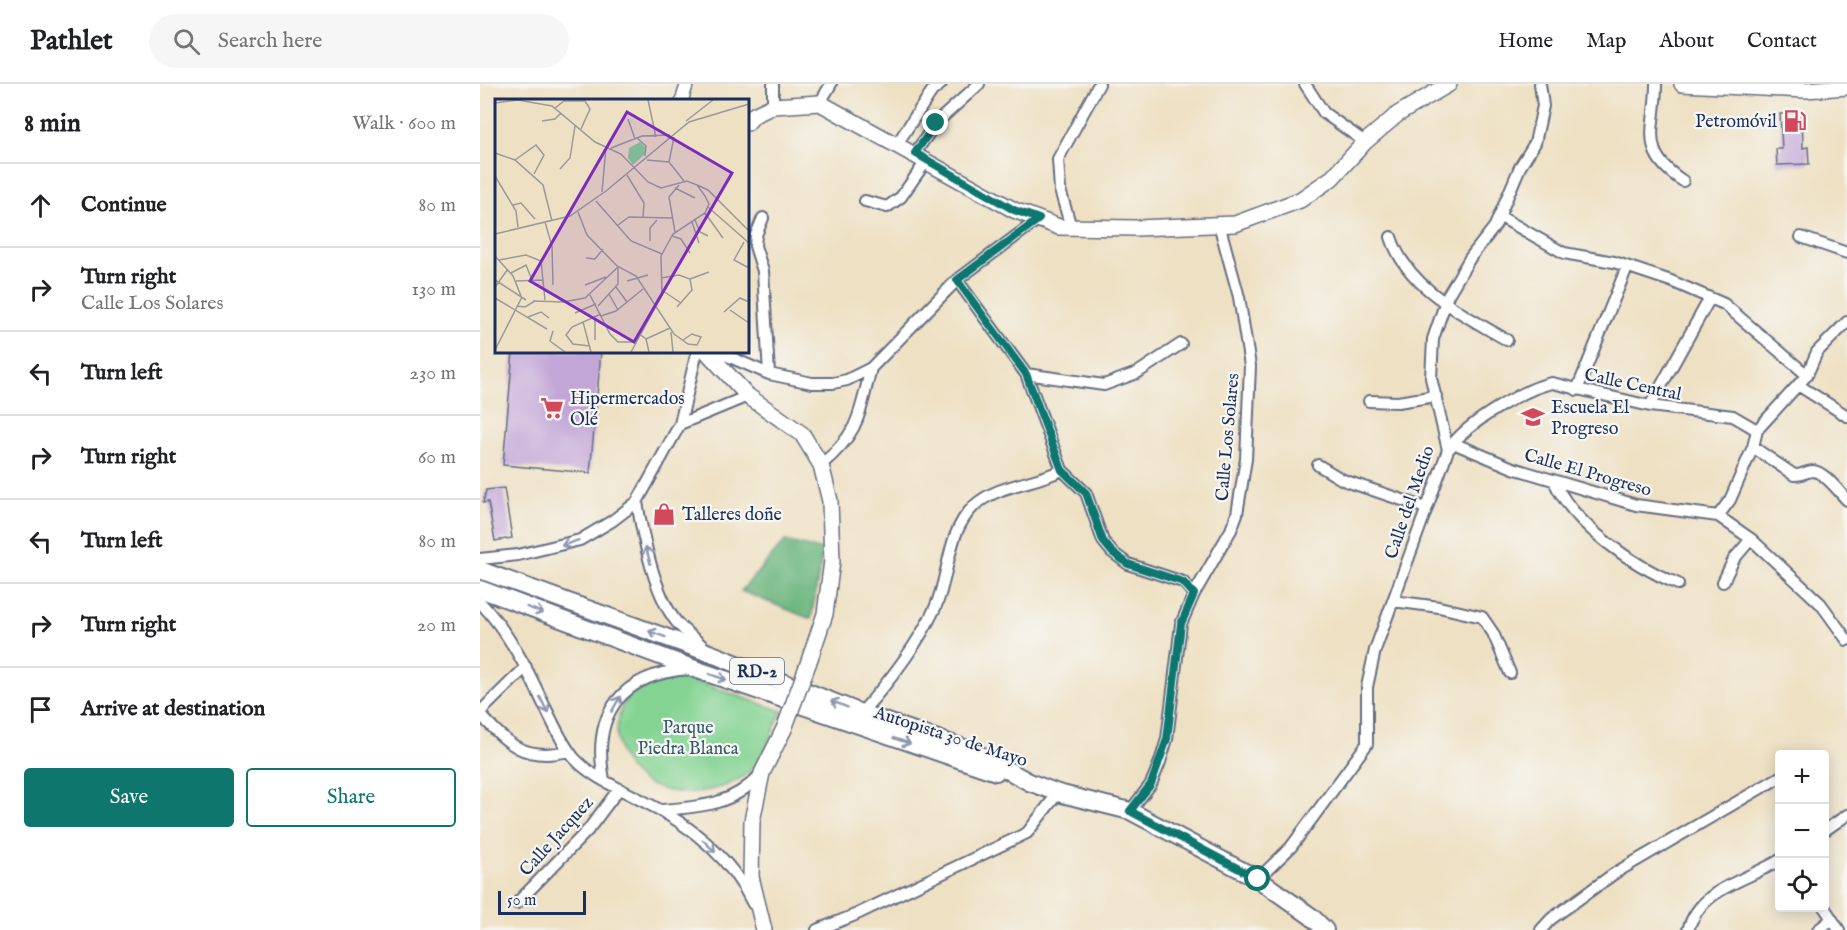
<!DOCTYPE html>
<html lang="en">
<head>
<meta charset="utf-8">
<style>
  :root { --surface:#fff; --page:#f6f6f6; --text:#202124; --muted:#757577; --line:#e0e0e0; --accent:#0f766e }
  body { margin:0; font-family:"IM FELL English",serif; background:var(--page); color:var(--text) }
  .controls { position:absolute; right:18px; bottom:18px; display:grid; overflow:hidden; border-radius:6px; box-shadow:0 3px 15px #0003 }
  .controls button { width:54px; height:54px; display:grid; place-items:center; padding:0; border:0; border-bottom:2px solid var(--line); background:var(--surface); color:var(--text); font:30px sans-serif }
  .scale { position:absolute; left:18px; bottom:15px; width:88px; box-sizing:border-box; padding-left:6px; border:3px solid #1b2f5e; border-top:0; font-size:16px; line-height:21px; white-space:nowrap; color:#1b2f5e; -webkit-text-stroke:4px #f6f6f2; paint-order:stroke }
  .stop { position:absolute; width:18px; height:18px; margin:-14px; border:4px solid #0f766e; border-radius:50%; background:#fff }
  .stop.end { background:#0f766e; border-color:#fff; box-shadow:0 2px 6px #0008 }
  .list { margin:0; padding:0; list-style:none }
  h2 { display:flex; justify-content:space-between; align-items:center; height:78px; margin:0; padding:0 24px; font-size:26px }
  h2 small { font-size:20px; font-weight:400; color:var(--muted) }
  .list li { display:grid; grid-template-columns:39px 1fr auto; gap:18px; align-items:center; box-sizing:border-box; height:84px; padding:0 24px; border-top:2px solid var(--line) }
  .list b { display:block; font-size:22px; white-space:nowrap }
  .list p { margin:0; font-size:20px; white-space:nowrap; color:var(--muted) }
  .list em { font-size:20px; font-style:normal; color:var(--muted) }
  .actions { display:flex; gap:12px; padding:18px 24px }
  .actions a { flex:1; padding:14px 0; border:2px solid var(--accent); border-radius:6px; text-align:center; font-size:21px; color:var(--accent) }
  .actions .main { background:var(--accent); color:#fff }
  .icon { flex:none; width:33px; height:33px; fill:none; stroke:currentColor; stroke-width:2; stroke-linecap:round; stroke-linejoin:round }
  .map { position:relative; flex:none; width:1367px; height:846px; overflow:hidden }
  header { display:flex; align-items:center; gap:36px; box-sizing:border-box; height:84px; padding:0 30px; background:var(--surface); border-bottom:2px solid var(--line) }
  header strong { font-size:28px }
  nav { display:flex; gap:33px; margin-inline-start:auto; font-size:21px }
  .search { width:420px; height:54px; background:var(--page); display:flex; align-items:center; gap:15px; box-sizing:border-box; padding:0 21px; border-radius:33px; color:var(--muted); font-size:22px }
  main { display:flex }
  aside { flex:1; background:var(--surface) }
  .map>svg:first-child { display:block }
</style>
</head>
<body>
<header>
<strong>Pathlet</strong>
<div class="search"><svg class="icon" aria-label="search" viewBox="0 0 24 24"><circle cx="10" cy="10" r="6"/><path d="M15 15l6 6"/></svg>Search here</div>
<nav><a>Home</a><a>Map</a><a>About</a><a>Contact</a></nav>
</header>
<main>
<aside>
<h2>8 min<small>Walk · 600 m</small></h2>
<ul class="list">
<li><svg class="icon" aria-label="ahead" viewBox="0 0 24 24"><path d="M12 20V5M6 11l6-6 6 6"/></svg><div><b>Continue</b></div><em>80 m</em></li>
<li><svg class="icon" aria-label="right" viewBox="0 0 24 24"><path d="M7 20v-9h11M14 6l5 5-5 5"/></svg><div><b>Turn right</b><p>Calle Los Solares</p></div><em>130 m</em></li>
<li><svg class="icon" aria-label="left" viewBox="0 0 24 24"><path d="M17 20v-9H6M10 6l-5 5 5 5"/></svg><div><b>Turn left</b></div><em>230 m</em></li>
<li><svg class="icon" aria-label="right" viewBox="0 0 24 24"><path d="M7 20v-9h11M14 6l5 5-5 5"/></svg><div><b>Turn right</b></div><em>60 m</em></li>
<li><svg class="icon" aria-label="left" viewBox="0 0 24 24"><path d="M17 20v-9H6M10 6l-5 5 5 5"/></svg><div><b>Turn left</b></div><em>80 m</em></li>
<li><svg class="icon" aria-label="right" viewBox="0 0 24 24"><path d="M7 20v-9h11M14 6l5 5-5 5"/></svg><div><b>Turn right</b></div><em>20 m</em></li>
<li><svg class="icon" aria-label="arrive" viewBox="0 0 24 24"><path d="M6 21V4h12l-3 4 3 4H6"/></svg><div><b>Arrive at destination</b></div></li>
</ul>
<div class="actions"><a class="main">Save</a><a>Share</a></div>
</aside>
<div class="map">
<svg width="1367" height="846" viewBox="0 0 1367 846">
  <rect width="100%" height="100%" fill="#f6f6f2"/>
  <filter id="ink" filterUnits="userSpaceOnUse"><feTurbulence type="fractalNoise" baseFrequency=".0167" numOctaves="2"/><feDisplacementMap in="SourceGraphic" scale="12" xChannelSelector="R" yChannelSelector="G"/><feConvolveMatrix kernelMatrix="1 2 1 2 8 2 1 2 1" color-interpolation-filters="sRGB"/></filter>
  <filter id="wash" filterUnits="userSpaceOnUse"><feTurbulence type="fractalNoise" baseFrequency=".008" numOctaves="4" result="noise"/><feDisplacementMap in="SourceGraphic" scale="24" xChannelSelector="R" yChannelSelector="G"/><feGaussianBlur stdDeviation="1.35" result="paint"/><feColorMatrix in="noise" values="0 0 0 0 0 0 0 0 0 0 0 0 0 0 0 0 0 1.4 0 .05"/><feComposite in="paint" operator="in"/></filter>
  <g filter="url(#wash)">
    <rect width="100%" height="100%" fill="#eee0c2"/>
    <!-- green -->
    <path fill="#84d393" stroke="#508178" stroke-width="1.5" d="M194,594L223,600L302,627C292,645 287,669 273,684C262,696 244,703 229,706C186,716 137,697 137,648C137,639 140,625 145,617C155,604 180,598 194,594Z"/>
    <!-- forest -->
    <path fill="#6bb57d" stroke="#43726e" stroke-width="1.5" d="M305,457L343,466L331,535L261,507Z"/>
    <g id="blocks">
      <!-- building -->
      <path fill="#c2a6d7" d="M1322,29L1323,64L1328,63L1329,80L1297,81L1296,65H1302L1300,30Z
        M33,267H121L110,389L23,381Z
        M24,404L32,454L15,457L8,418L3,419L6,406Z"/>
    </g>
  </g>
  <g filter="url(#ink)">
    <use href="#blocks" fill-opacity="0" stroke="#656d81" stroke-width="1.5"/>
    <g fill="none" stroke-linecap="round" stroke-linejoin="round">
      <!-- minor casing -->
      <g stroke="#656d81" stroke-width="14">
        <path id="minor" d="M293,0V22
          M825,0L844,29L885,58
          M1176,0C1176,46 1157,67 1203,97
          M340,19L351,0
          M417,60L452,7L461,0
          M435,69L456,39L499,0
          M385,117L407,123L421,113L447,76
          M1019,132L1084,169L1134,178L1191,197L1244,220L1327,291
          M283,134L276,151L275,162L283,187L289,290
          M591,143L580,106L578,75L619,0
          M911,153C927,204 984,231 1027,256
          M1321,153L1367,169
          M477,196L546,290L582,386L606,409L623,457L632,468L648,480L703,498L714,510
          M236,267L289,290L332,299H353L367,296L391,284L477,196L559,135
          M546,290L624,301L657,289L701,260
          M1318,301L1367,332
          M1097,306L1147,183
          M889,317L918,318L956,312
          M1170,322L1230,214
          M200,340L268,312
          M973,359L1033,384L1156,421L1238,432L1271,455L1341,520L1367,556
          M1273,363L1314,391C1321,392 1326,387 1333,387C1345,388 1359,408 1367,416
          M970,364C984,341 1045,304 1072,299L1170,322L1253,332L1277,346
          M341,381C380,348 379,331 391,284
          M838,381L863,396L946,424
          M1074,397C1094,442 1154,482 1198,500
          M157,418C163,453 175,516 200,542C208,550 217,557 225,564
          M1238,432L1250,416L1273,363L1277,346L1327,291L1337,268L1367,238
          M0,475L38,471L100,456L132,437L157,418L200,340L217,267
          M1243,498L1254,475L1271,455
          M913,517L959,523L1002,533L1013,549L1030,589
          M0,518C28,548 46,582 63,619C73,638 81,659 95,675C113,694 139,704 161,716C208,739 250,772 273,820
          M0,628L46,583
          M381,629C409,598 437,562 455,524C470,491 466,449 494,422C518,400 554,400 582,386
          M0,630C29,662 45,677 89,667
          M124,696C111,629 142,590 209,585
          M182,726C221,723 253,721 280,691
          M650,727L671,700L680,678L687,655L701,540L714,510L751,446L757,430L766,375L770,282L759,213L739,140
          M1344,747L1367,731
          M778,795L811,763L887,660V603L895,566L968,366L951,294L953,255L968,211L990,174L1015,142L1040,83L1055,59L1063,22L1060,0
          M37,819L108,746L138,706
          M1344,823L1359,846
          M337,846L375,831L547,749L578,709
          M1061,846L1071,835L1135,789L1300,693
          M1208,846C1220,804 1266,797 1300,776
          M1338,846L1352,835"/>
      </g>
      <!-- tertiary casing -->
      <g stroke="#656d81" stroke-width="15">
        <path id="tertiary" d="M202,16L207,0"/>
      </g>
      <!-- secondary casing -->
      <g stroke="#656d81" stroke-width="18">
        <path id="secondary" d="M1202,0L1325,6L1367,3
          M267,39L274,31L293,22L340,19L534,126L579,143L657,144L755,140L820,116L852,94L885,58L918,30L969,0
          M226,267L268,312L322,350L341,381L350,417L352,477L345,530L328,580
          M284,846L271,793L272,737L282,689L304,645"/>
      </g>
      <!-- primary casing -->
      <g stroke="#656d81" stroke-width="20">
        <path id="primary" d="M549,698L578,709L650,727L778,795L832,833L845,846"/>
      </g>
      <!-- trunk casing -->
      <g stroke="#656d81" stroke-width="20">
        <path id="trunk" d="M0,486L232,570L381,629L493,667L549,698
          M0,505L215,585L516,688"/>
      </g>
      <!-- minor -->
      <use href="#minor" stroke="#fff" stroke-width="10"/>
      <!-- tertiary -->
      <use href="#tertiary" stroke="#fff" stroke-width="12"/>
      <!-- secondary -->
      <use href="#secondary" stroke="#fff" stroke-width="15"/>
      <!-- primary -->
      <use href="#primary" stroke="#fff" stroke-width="16"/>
      <!-- trunk -->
      <use href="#trunk" stroke="#fff" stroke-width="16"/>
      <!-- secondary-bridge casing -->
      <g stroke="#656d81" stroke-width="18" stroke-linecap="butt">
        <path id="secondary-bridge" d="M304,645L328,580"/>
      </g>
      <!-- secondary-bridge -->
      <use href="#secondary-bridge" stroke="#fff" stroke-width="15"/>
    </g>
    <!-- one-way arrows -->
    <defs><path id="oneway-shaft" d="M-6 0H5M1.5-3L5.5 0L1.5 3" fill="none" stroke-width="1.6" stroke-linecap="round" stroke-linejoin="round" transform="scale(1.5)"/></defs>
    <g stroke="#8d97ae">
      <use href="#oneway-shaft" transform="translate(90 459) rotate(162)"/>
      <use href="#oneway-shaft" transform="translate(168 471) rotate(-106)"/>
      <use href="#oneway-shaft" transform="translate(55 526) rotate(20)"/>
      <use href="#oneway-shaft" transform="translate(177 550) rotate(-160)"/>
      <use href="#oneway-shaft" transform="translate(238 593) rotate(19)"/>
      <use href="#oneway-shaft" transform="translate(136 620) rotate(-60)"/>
      <use href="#oneway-shaft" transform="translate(359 620) rotate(-158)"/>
      <use href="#oneway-shaft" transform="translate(64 621) rotate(64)"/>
      <use href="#oneway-shaft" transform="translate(422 657) rotate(19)"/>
      <use href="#oneway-shaft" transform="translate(229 762) rotate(44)"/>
    </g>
  </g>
  <g fill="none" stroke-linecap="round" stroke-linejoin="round" filter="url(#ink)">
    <!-- route -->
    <path stroke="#0f766e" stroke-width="8" d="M456,39L435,69L534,126L559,135L477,196L546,290L582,386L606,409L623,457L632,468L648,480L703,498L714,510L701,540L687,655L671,700L650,727L778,795"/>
  </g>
  <!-- icons -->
  <defs>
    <g id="fuel-bare" transform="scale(1.8)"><path d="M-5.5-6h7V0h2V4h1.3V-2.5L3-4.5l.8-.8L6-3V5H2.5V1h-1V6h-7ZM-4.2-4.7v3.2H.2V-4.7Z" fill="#d1495b" stroke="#f6f6f2" stroke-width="2.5" paint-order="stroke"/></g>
    <g id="supermarket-bare" transform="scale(1.8)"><path d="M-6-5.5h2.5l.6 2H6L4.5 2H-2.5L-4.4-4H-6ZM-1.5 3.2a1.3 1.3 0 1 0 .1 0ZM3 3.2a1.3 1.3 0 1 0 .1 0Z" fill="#d1495b" stroke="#f6f6f2" stroke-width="2.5" paint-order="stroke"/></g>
    <g id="school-bare" transform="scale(1.8)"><path d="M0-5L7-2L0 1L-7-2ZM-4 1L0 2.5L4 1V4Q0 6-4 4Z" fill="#d1495b" stroke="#f6f6f2" stroke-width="2.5" paint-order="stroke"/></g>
    <g id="shop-bare" transform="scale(1.8)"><path d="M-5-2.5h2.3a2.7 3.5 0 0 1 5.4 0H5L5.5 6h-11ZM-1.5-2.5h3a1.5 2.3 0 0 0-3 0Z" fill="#d1495b" stroke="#f6f6f2" stroke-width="2.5" paint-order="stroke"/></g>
  </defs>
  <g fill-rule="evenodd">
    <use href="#fuel-bare" x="1315" y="37"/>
    <use href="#supermarket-bare" x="72" y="324"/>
    <use href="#school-bare" x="1053" y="333"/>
    <use href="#shop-bare" x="184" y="430"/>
  </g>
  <g text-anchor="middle" stroke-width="4.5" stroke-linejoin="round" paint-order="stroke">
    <!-- shield labels -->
    <rect fill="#f6f6f2" stroke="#5d6b8a" stroke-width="1.5" x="250" y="574" width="54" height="26" rx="4.5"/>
    <g font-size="16" font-weight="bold" fill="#1b2f5e">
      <text x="277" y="593">RD-2</text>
    </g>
    <!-- poi labels -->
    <g font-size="18" fill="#1b2f5e" stroke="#f6f6f2" text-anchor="start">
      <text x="1297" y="43" text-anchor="end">Petromóvil</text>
      <text x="90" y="320">Hipermercados<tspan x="90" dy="21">Olé</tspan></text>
      <text x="1071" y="329">Escuela El<tspan x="1071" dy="21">Progreso</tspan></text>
      <text x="202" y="436">Talleres doñe</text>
    </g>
    <!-- street labels -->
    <g font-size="18" fill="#1b2f5e" stroke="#f6f6f2">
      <text transform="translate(1153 300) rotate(12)" y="6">Calle Central</text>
      <text transform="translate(747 353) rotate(-85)" y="6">Calle Los Solares</text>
      <text transform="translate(1108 388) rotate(16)" y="6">Calle El Progreso</text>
      <text transform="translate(929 418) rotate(-71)" y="6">Calle del Medio</text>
      <text transform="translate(471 652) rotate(18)" y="6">Autopista 30 de Mayo</text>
      <text transform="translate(76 752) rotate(-48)" y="6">Calle Jacquez</text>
    </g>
    <!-- park labels -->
    <g font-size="18" fill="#35586b" stroke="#f6f6f2">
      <text x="208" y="649">Parque<tspan x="208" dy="21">Piedra Blanca</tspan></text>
    </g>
  </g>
  <!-- overview -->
  <g transform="translate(15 15)">
    <rect width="254" height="254" fill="#eee0c2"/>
    <path d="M145,43L150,48V55L138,66L133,59L134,49Z" fill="#84d393"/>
    <path fill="none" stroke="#9a999a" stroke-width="1.5" d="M153,1L161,38M0,4L23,1L57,7L100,43L126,55L153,83L166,89L192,82L202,86L210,97L214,105L210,114L178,135L166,157L167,196L136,253M60,9L69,2H90L95,10L86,30M133,20L140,40M47,22L60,20L66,14M191,22L218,1M179,38L174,63L189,82M142,39L151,47L150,57M116,49L147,37L175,36M0,54L20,61L48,86L57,122M20,61L41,46L49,56L39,75M152,61L174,63M65,70L75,59L80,27M132,76L149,104L148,118M0,77L21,112L23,128M202,86L213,91L254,132M180,89L200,99M111,92L194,23L254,5M107,93L111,48M101,102L136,142L167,155M18,106L26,104L40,120M213,108L254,144M83,113L92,136L122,167L141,177L179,235L193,245L202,246L206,238L197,235L188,241M210,114L228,139M200,121L205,133L213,137M50,123L57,147L58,186M197,123L204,144M123,126L134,118L178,119M180,133L174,98L184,86M0,135L75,117L111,92M177,137L186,140L195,154M155,142V129L162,121M249,143L239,161L254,169M0,157L18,177L26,197M91,159L100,160L108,150M4,161L31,156L46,162L50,201M16,174L31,166L37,181M166,179L184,176L195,180L197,191L182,208M195,180L214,173M0,181L31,201M21,182L48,181M132,182L153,176M90,186L111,178M0,188L13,170M121,188L132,203M168,192L186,204M114,195L123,211M95,196L115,235L123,243H139M0,199L52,230M38,202L68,203L90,199L123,168M22,207L30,208L40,202M103,207L123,185V169M235,211L254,224M229,213L245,199L254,203M80,214L101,205M106,217L121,212L148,190M33,218L46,213L54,219M100,218V241M88,223L96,253M58,232L55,242L70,253M176,233L178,253M143,234L151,240L154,253M151,240L175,229M95,247L78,245L71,236L77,228L106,215M0,251L27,198"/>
    <path fill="#7b2cbf" fill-opacity="0.15" stroke="#7b2cbf" stroke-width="3" d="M132,13L237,74L139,243L35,182Z"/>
    <rect width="254" height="254" fill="none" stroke="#1b2f5e" stroke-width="3"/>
  </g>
</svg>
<div class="controls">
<button>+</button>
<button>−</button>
<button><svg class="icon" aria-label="locate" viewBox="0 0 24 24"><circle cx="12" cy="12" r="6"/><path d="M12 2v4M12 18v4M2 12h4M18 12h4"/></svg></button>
</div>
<div class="scale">50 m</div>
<div class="stop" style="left:778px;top:795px"></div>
<div class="stop end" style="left:456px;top:39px"></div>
</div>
</main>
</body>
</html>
